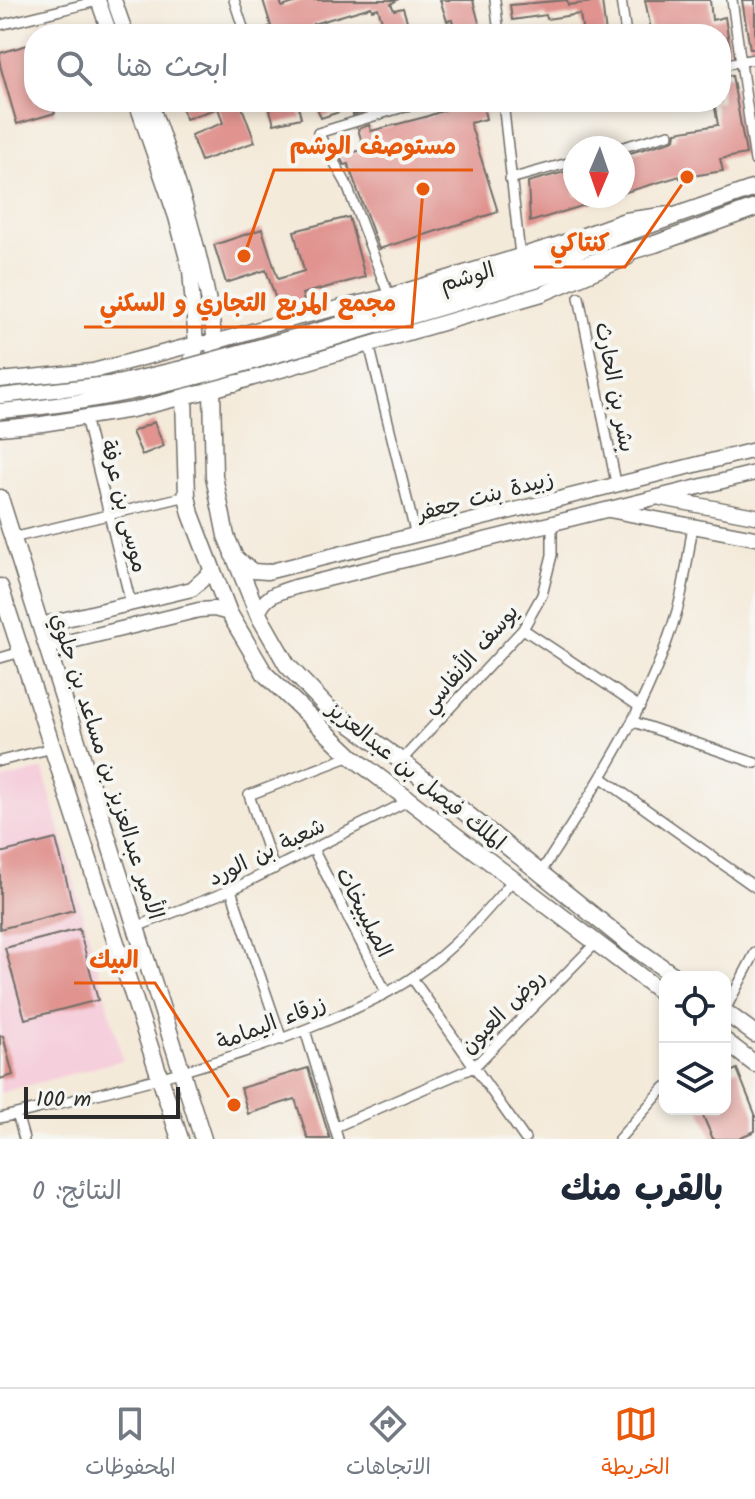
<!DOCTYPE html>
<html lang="ar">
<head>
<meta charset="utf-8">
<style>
  :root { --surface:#fff; --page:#f6f6f7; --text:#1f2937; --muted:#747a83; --line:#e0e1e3; --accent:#ea580c }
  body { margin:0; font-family:Kalam,"Playpen Sans Arabic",sans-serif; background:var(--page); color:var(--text); direction:rtl }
  .controls { position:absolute; right:24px; bottom:24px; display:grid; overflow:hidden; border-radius:16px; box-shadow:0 4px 12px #0003 }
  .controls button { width:72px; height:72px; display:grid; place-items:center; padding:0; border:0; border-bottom:2px solid var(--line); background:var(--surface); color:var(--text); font:40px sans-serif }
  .compass { position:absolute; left:563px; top:136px; width:72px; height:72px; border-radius:50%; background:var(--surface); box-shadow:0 4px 12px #0003; rotate:182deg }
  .scale { position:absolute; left:24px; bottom:20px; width:156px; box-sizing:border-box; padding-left:8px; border:4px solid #2b2b2b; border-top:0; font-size:22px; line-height:28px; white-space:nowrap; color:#2b2b2b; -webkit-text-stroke:6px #f6f6f2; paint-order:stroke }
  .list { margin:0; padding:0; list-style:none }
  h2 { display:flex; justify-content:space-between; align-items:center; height:104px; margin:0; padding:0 32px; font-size:34px }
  h2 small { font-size:26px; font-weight:400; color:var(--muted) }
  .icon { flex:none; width:44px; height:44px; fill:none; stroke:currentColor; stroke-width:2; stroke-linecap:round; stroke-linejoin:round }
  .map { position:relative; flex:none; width:755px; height:1139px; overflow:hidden; direction:ltr }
  .search { position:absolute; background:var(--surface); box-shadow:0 4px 12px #0003; left:24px; right:24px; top:24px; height:88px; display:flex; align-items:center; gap:20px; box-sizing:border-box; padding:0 28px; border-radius:32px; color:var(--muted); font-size:30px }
  .sheet { height:248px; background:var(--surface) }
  nav { display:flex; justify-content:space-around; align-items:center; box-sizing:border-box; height:112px; border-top:2px solid var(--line); background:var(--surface); font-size:22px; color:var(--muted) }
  nav a { display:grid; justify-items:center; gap:4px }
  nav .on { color:var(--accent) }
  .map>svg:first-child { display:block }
</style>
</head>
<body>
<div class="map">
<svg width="755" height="1139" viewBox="0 0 755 1139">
  <rect width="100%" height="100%" fill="#f6f6f2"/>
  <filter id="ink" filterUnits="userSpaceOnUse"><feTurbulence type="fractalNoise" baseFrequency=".0125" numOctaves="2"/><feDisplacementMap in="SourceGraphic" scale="16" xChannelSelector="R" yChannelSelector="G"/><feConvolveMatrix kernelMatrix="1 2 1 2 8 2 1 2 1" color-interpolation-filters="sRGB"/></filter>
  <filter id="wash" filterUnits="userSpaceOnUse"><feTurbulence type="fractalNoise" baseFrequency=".006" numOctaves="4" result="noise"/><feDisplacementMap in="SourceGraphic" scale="32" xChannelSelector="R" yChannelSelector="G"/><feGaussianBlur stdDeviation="1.8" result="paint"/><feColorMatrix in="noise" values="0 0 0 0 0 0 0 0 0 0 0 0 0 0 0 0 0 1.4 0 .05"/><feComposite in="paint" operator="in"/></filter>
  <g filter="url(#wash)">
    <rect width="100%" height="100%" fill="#f4eada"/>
    <!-- built -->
    <path fill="#f5cfdc" d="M43,769L123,1060L0,1093V780Z"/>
    <g id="blocks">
      <!-- building -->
      <path fill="#e0938f" d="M263,0H280L282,7L303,0H397L391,4L394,10L403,8L411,34H386L378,8L372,10L371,7L313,24L314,28L293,34H252L271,26Z
        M440,0H473L480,27L456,33L452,20L447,21Z
        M567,0L568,5L602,1L606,34H583L580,14L547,19L546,15L512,20L510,5Z
        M645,0H710L712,20L725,17L730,49L721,51V34H652Z
        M742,0H755V49H750Z
        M34,43V102H51L55,113L17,124L0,65V53Z
        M732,75L746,154L720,159L723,171L680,178V176L623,193V155L671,141L675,139L676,132L718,125L714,102H721V77Z
        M180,102H240L255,142L201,161L191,135L223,123L218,108L186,119Z
        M297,102L301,118L274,124L270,110L278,103Z
        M315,102H394L353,115L351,108L321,118Z
        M449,102H482L486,119L470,123L498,212L379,249L348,164L344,165L340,157L364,149L358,129L369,125L371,131L425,117L451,108Z
        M575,169V196H608V198L530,222L528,182Z
        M349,217L365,277L302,294L305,306L280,312L266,270L226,283L214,245L262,229L278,279L304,271L294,231Z
        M154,422L164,446L142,455L132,432Z
        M56,839L74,910L0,929V853Z
        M79,929L98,1000L25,1019L5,948Z
        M0,1036H3L13,1075L0,1079Z
        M308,1068L330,1139H308L295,1099L248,1114L241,1088Z
        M737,1069L755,1114V1131L736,1139H713L700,1109H725V1074Z"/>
    </g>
  </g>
  <g filter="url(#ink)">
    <use href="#blocks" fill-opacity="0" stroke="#716e68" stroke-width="2"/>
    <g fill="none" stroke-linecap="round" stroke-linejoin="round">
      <!-- street casing -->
      <g stroke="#716e68" stroke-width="12">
        <path id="street" d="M234,0L245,34
          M495,0L499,34
          M621,0L626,34
          M732,0L755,161
          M0,25L98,1
          M483,34L498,29
          M721,65L755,59
          M268,102H271
          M503,102L520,255
          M503,107L529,102
          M620,148L669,134
          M510,179L575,161
          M389,296L346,183L318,133L420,102
          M579,297L616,483
          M369,344L416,536
          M85,417L131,604
          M12,538L187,496
          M523,629L640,707
          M0,658L21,652
          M634,722L755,763
          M0,761L53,748
          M401,761L523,629L542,595L552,555V522
          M602,778L755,887
          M313,849L386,992
          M274,869L249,795L351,756
          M541,872C596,787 648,709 677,611C685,584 688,554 693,526
          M231,890L282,1040
          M136,927L231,890L408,801
          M412,978L525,1139
          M725,1010L755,953
          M305,1030L338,1139
          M17,1114L24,1139
          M0,1118C110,1091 221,1066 326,1021C355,1009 387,995 413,977C452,951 483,916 513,880
          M335,1127L474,1067L596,943
          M619,1139L665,1087"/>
      </g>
      <!-- secondary casing -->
      <g stroke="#716e68" stroke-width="17">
        <path id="secondary" d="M98,0L110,34
          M114,0L126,34
          M136,102L176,217L190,270L196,344
          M150,102C179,181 205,259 215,342
          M0,380L93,371L196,344L215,342L296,318L389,296L556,245L625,220L669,214
          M0,428L42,424L132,410L212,390L542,294L627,258
          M661,498L755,516
          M609,510L755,538
          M232,555L253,571L267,572L755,450
          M258,614C265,595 277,593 295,587L755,473
          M41,625L192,589L212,571
          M47,647L199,610L214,609L229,613"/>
      </g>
      <!-- primary casing -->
      <g stroke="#716e68" stroke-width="19">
        <path id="primary" d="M380,313L512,273L755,188
          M382,324L655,244L755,208
          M215,342L212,390L214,476L226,536L258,614L287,665L327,707L401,761L629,944L676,977
          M196,344L184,397L187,496L191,514L229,613L265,674L351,756L665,995
          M206,371L221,381L235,383
          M0,498L203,1139
          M0,587L180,1139
          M725,1012L755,1034
          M725,1041L755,1064"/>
      </g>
      <!-- street -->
      <use href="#street" stroke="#fff" stroke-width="9"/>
      <!-- secondary -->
      <use href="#secondary" stroke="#fff" stroke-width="14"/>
      <!-- primary -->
      <use href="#primary" stroke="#fff" stroke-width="16"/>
      <!-- secondary-bridge casing -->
      <g stroke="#716e68" stroke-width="17" stroke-linecap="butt">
        <path id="secondary-bridge" d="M0,396L117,383L182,368L380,313
          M0,411C131,402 257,361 382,324"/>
      </g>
      <!-- secondary-bridge -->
      <use href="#secondary-bridge" stroke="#fff" stroke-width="14"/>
    </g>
  </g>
  <g text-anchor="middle" stroke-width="8" stroke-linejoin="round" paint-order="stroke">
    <!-- street labels -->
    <g font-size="22" fill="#2b2b2b" stroke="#f6f6f2">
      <text transform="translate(467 276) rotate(-16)" y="8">الوشم</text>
      <text transform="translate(616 387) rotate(79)" y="8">بشر بن الحارث</text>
      <text transform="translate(485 495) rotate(-15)" y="8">زبيدة بنت جعفر</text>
      <text transform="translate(125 506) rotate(76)" y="8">موسى بن عرفة</text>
      <text transform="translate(469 658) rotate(-49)" y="8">يوسف الأنفاسي</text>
      <text transform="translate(108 766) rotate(72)" y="8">الأمير عبدالعزيز بن مساعد بن جلوي</text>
      <text transform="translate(417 775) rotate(39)" y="8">الملك فيصل بن عبدالعزيز</text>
      <text transform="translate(266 851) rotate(-26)" y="8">شعبة بن الورد</text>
      <text transform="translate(365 912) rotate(63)" y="8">الصليبيخات</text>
      <text transform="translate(502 1011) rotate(-45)" y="8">روض العيون</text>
      <text transform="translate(271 1022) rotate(-21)" y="8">زرقاء اليمامة</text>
    </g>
  </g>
  <!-- callouts -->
  <path fill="none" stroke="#e8590c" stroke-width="3" d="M244 256L274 170H473M687 177L625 267H534M423 189L412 327H84M234 1105L155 983H74"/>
  <g fill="#e8590c" stroke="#f6f6f2" stroke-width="3">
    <circle cx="244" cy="256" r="8"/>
    <circle cx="687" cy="177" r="8"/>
    <circle cx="423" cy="189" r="8"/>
    <circle cx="234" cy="1105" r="8"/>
  </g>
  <g font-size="24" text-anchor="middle" font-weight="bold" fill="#e8590c" stroke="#f6f6f2" stroke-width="8" stroke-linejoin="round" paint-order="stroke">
    <text x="373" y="154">مستوصف الوشم</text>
    <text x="580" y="251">كنتاكي</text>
    <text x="248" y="311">مجمع المربع التجاري و السكني</text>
    <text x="114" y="968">البيك</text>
  </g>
</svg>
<div class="controls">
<button><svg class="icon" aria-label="locate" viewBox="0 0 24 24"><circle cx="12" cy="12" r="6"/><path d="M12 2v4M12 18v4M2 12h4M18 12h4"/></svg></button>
<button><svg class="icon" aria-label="layers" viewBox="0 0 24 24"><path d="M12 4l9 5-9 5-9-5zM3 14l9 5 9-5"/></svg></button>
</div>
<svg class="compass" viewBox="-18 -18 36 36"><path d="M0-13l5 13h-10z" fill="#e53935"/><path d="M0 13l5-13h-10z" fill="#747a83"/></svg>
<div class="scale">100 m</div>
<div class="search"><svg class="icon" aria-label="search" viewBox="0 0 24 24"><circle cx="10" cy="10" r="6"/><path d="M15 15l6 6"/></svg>ابحث هنا</div>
</div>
<section class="sheet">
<h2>بالقرب منك<small>النتائج: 0</small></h2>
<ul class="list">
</ul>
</section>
<nav>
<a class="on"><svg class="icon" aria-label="map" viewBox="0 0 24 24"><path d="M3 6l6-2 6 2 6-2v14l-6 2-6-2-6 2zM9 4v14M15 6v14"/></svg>الخريطة</a>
<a><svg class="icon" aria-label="directions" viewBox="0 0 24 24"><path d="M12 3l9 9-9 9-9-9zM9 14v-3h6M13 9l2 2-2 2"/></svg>الاتجاهات</a>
<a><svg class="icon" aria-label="saved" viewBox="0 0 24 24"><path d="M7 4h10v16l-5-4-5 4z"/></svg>المحفوظات</a>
</nav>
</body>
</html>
